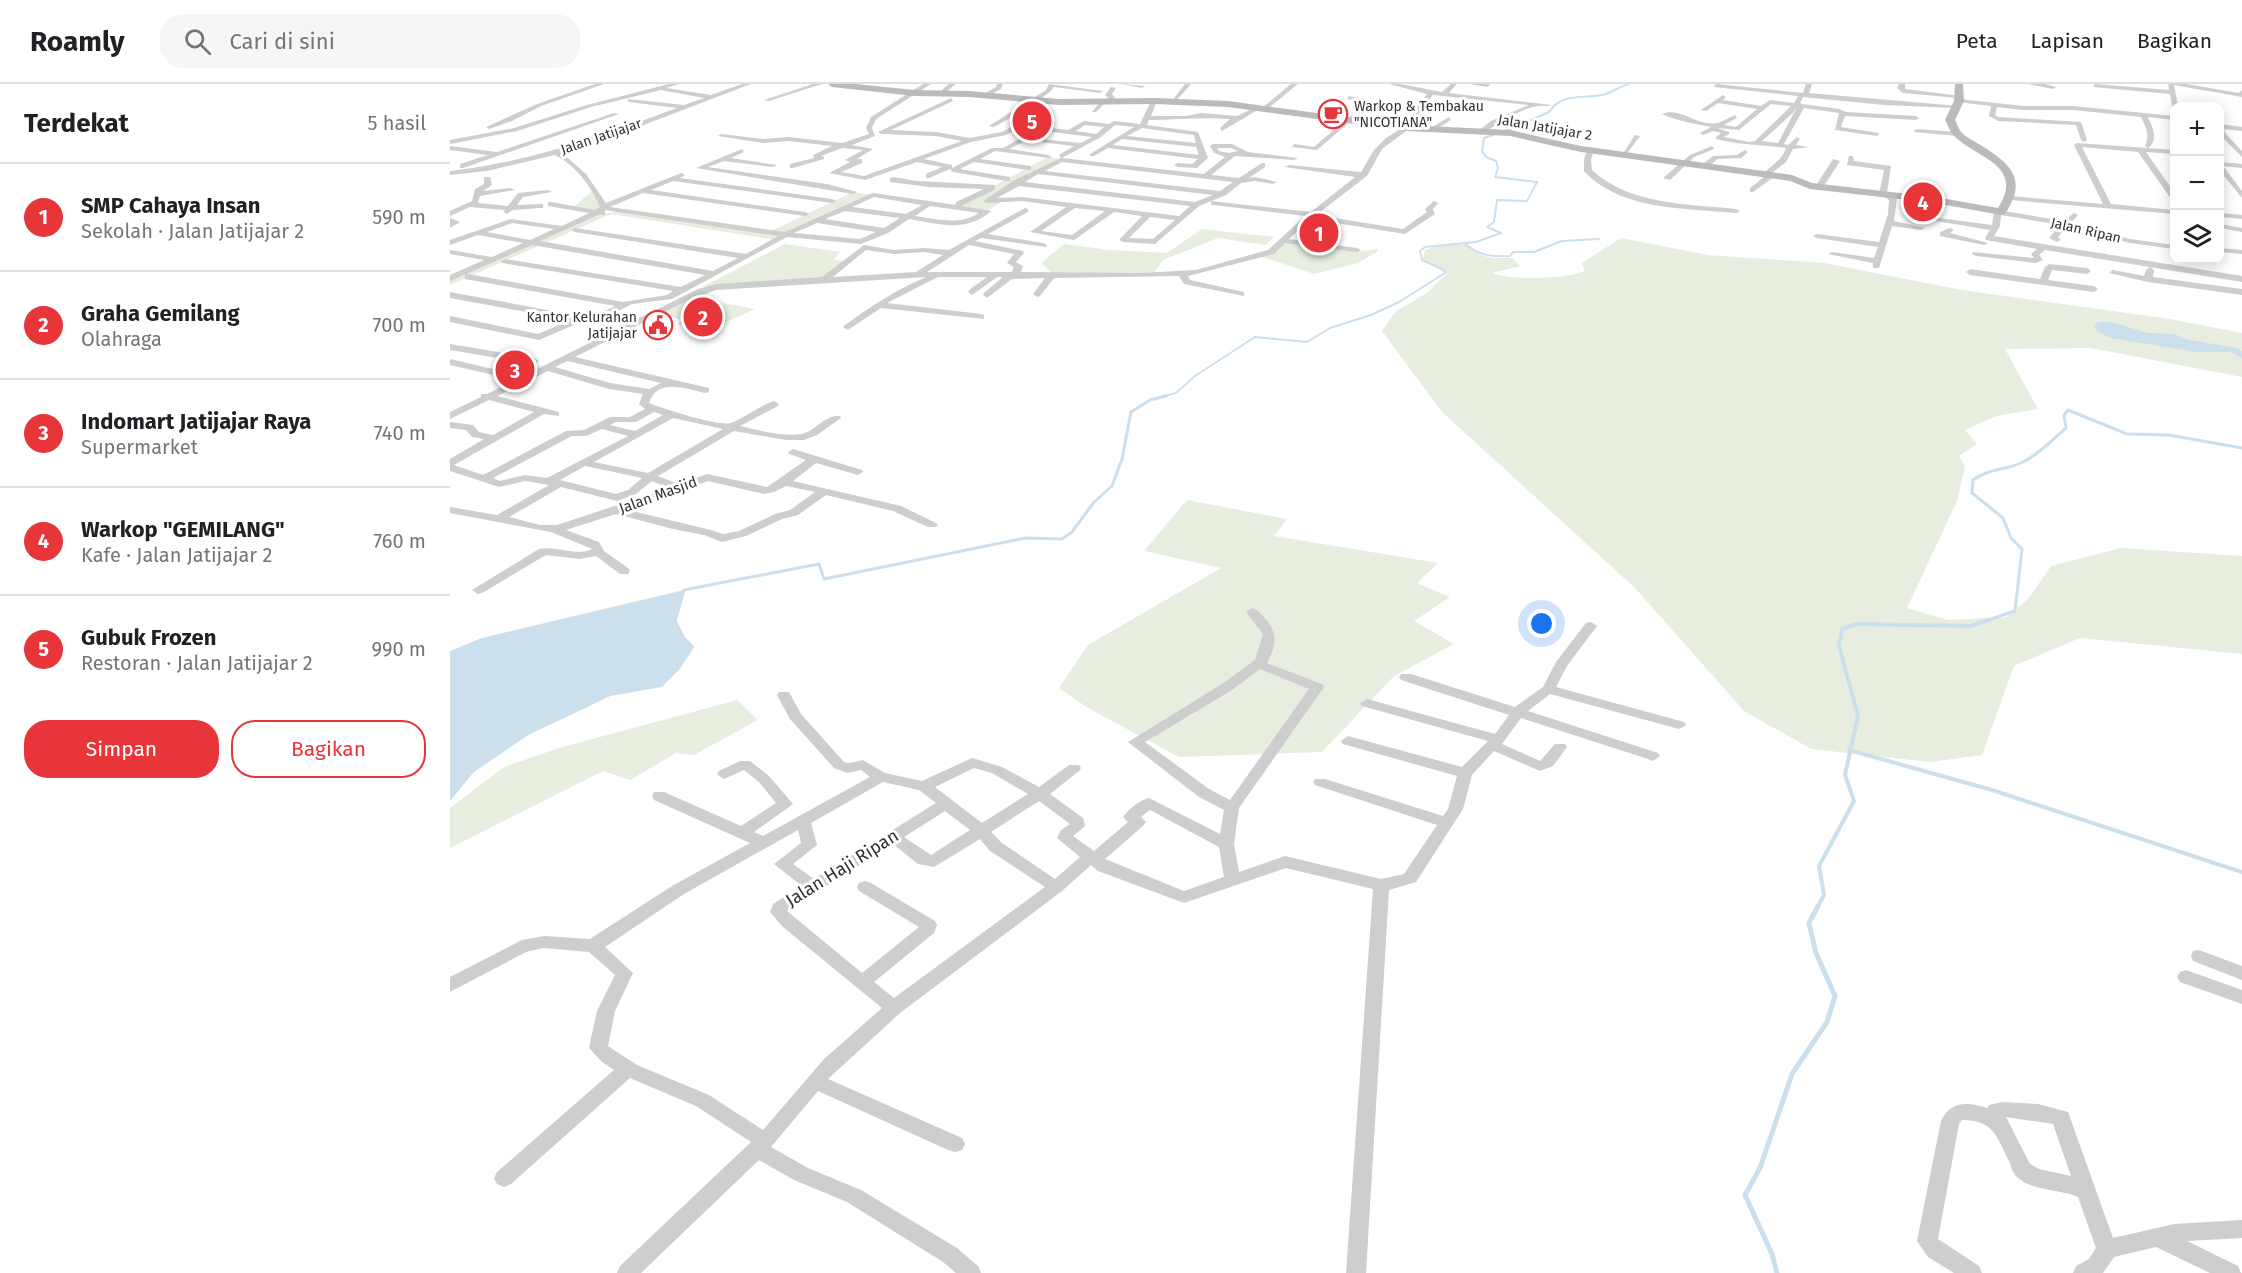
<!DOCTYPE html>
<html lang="id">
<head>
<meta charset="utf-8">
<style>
  :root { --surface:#fff; --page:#f6f6f6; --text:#202124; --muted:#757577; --line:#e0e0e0; --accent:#e7353a }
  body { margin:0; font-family:"Fira Sans",sans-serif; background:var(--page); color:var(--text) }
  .controls { position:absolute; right:18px; top:18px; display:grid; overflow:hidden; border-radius:12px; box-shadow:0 3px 15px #0003 }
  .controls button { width:54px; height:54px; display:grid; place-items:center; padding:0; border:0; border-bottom:2px solid var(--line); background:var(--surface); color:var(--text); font:30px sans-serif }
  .you { position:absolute; left:1092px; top:540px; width:21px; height:21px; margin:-15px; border:4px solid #fff; border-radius:50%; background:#1a73e8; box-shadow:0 0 0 9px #1a73e833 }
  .badge { display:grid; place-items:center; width:39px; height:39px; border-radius:50%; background:var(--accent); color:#fff; font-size:20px; font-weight:700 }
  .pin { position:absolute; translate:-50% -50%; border:3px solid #fff; box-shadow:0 2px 6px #0006 }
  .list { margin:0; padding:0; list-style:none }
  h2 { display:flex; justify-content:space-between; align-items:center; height:78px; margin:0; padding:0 24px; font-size:26px }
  h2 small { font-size:20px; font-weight:400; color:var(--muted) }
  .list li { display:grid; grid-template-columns:39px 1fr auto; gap:18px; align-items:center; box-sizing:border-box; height:108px; padding:0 24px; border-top:2px solid var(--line) }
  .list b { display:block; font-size:22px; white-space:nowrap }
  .list p { margin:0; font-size:20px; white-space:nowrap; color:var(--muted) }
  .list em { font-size:20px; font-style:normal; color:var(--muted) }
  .actions { display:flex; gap:12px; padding:18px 24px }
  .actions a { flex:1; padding:14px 0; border:2px solid var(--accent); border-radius:24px; text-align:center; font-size:21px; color:var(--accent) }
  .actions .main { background:var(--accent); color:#fff }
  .icon { flex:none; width:33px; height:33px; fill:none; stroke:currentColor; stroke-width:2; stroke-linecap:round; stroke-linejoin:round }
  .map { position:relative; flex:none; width:1792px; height:1189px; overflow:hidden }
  header { display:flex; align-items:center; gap:36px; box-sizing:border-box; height:84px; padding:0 30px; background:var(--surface); border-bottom:2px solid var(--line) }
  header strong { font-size:28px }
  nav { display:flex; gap:33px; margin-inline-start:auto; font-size:21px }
  .search { width:420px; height:54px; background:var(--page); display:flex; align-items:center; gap:15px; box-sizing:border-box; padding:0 21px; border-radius:24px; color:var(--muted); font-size:22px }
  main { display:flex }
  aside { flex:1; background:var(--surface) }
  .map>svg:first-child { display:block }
</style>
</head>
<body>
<header>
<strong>Roamly</strong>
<div class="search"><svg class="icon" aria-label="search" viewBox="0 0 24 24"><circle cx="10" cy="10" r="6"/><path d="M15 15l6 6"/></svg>Cari di sini</div>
<nav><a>Peta</a><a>Lapisan</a><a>Bagikan</a></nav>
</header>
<main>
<aside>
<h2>Terdekat<small>5 hasil</small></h2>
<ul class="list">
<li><span class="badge">1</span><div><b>SMP Cahaya Insan</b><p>Sekolah · Jalan Jatijajar 2</p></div><em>590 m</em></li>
<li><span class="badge">2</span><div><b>Graha Gemilang</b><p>Olahraga</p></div><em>700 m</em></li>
<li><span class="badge">3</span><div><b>Indomart Jatijajar Raya</b><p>Supermarket</p></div><em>740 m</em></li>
<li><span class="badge">4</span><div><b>Warkop &quot;GEMILANG&quot;</b><p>Kafe · Jalan Jatijajar 2</p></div><em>760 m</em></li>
<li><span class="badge">5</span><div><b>Gubuk Frozen</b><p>Restoran · Jalan Jatijajar 2</p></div><em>990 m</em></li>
</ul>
<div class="actions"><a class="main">Simpan</a><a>Bagikan</a></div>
</aside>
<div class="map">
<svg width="1792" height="1189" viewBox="0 0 1792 1189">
  <rect width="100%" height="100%" fill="#fff"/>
  <!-- green -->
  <path fill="#e7eee0" d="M598,73L616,76H611L541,114L555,115L536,128L499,122L529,110Z
    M144,105L154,123L150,129H161L169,126L319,148L403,108L423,111L326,156L161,130L0,201V194L148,129L124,123Z
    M752,145L824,153L815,161L768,154L713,176L703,190L602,189L591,179L614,160L659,166L717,169Z
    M1171,154L1258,171L1374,179L1512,206L1720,235L1792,249V293L1641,264L1555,265L1588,325L1546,332L1515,346L1527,360L1509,372L1515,382L1507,417L1457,524L1498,536L1557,533L1578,515L1601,482L1671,464L1792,472V570L1630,554L1564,582L1532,671L1480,678L1361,665L1294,627L1185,504L992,328L932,247L946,227L977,209L997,189L973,175L975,166C986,162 1006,158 1018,161C1024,163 1024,168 1029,170C1039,175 1051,174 1062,174L1070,182L1042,189C1062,197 1115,195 1135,187L1132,179Z
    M836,157L910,167L928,165L927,168L908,179L864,190L813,173L827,167Z
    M335,160L390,168L384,176L397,177L383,192L252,203Z
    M240,213L305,225L258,246L228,240L232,236L205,229Z
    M737,416L837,435L824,452L988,479L967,499L1000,513L964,537L1004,560L944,592L872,668L729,673L638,624L609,604L638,561L771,484L694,467Z
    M287,616L308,636L244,671L226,669L180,696L153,687L0,764V724L54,683L109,664Z"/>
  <!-- water -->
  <path fill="#ccdfed" d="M1648,238H1661L1698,249L1725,250L1735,255L1786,264L1792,267V274L1781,268H1746L1661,254L1648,248L1644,243Z
    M234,506L224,536L233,554L242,563L228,584L211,601L160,610L76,650L23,687L0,714V567L32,554Z"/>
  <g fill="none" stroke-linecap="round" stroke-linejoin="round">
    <!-- stream-far3 -->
    <path stroke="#ccdfed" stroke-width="2" d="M1056,47L1099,28C1112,8 1132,15 1152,11C1162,9 1169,2 1179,0
      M1015,160C1030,172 1042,173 1060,172L1063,168H1084L1112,157L1149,155
      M711,313L726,309L745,292L805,253L857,258L880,244L921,231L949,218L995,189L994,186L972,176L970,167L975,163L1026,158L1051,149L1037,143L1044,138L1047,116L1077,117L1087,98L1045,93L1048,84L1046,77L1036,73L1032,67L1034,54L1043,51"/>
    <!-- stream-far2 -->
    <path stroke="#ccdfed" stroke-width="3" d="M225,537L234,506L369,480L374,495L575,454L612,455L622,448L644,418L662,402L672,375L681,328L700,316L716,312
      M1535,537L1565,527L1572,465L1561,454L1553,434L1522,409L1523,396C1538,385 1555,386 1571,379C1588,371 1602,356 1616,344L1614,331L1618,326L1677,350L1719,351L1792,364"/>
    <!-- stream-far1 -->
    <path stroke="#ccdfed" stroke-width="4" d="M1399,666L1542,706L1792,788
      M0,714L22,687L76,650L160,610L211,601L228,584L242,563L233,554L224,536
      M1367,824L1374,811L1369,782L1404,717L1395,691L1408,632L1389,562L1392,545L1407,540L1520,542L1539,536"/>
    <!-- stream -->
    <path stroke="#ccdfed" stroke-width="5" d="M1327,1189L1322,1170L1295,1111L1310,1084L1342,990L1377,938L1385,912L1366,869L1359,839L1368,822"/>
    <!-- street -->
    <path fill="#cecece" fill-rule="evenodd" d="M145,0H154L91,22L62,37L39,45L36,43L87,20Z
      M219,0H229L216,4L261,11L292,0H301L191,42L112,69L136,90L156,119L231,89L235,91L230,94L382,115L386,117L382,119L223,97L201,106L355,128L359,130L355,132L193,109L160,123L335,148L423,109L506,121V118L534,105L479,103L440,98V94L444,93L467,97L545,101L544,106L511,122L541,127C517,149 488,140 459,135L438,149L411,160L337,153L222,215L182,220L151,236L156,239L154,241L131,238L89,256L0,238V232L88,250L120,236L0,214V208L141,234L165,222L15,195V191L18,190L173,218L217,211L223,207L52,179L51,177L55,175L231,203L255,191L82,161L0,197V191L34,176L0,170V166L42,173L73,159L28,151L0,161V156L61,135L112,142L139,129L98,122V118H101L145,126L150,123C142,103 125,81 105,71L37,87L0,91V87C80,78 152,52 227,24L179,18L177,15L234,21L254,14L211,6L141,23L67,47L0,60V56L64,44L137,21ZM424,113L472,121L456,130L402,123ZM480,122L529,129C509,142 487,135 465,132ZM155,126L328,152L296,170L125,144L121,146L125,148L288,174L263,187L90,157L148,131H155ZM395,127L450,134L434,144L375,135ZM62,139L104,145L80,156L37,148ZM367,139L426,148L410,155L344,149Z
      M363,0H372L319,17L314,16Z
      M473,0H481L426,35L422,44L425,52L402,61L423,65L407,75H412V79L391,88L414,92L512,57L486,52L431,50L428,48L501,14L503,17L441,46L486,48L520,54L552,48L583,31L574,26L544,43L539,42L596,6L599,0L653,7L650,9L604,3L600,8L578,23L591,31L575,41L618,46L634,37L659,40L664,37L690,40L701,17L704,15L707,17L701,32H736L751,29L787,32L806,23L811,24L772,47L770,44L780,35C753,33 727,36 699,36L697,41L748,48L758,74L747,84L728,83L724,81L728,79L742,80L748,75L658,64L644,72H640V70L684,43L665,41L651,53L612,74L754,90L775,73L764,69L760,62L763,60H782L798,68L848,74L844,76L785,72L761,91L789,94L812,79H815V83L799,94L805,93L827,98L823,100L805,97L791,99L776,111L749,122L705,160L673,158L669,156L692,132L664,128L624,156L580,148L616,123L572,117L537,119L533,117L563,97L611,74L609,71L624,62L590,58L588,55L631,59L642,53L595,47L559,65L598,71L602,73L600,74L545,67L530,75L581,82V86H578L524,78L510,85L560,93V97H557L503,88L500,85L479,94H476V90L492,83L467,78L415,96L379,89L400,78L395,76L413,66L392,64L371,72L374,73V75L343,84H340V80L364,74L363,71L382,62L339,57L313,59L268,52L271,50L313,55L339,53L392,59L419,50L416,44L421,33ZM635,41L654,43L646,50L626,47ZM569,44L586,46L553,64H542L502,84V81L474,75L521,58L556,51ZM692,44L744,51L746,59L677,52ZM672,55L746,63L749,71L663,61ZM767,64H781L788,67L779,69L769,67ZM612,78L783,98L770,107L595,87ZM588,90L763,111L745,118L575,98ZM569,102L740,122L729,132L572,113L547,114ZM625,124L655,127L622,151L591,147ZM700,133L725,136L703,155L679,154Z
      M499,0H506L492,11H488V9Z
      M547,0H553L551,5L536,13H532V11L546,3Z
      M671,0L695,2L692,4Z
      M735,0H741L725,18H721Z
      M841,0H848L816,26H812V24Z
      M939,0H950L992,8L1001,0H1007L999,9L1102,21C1097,23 1094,21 1088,22C1068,25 1047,42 1030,50L1028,47L1041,37L1079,21L983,11L958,42L959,45L932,65L917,92L866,131L953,145L977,128L975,125L984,117L988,119L983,125L985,130L955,150L861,135L839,155L907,164L911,166L907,168L835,159L824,170L738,192L740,196L794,208V212L734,200L729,192L604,194L590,212L587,213L583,210L595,194L562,195L537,214L533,211L534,209L553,193H547L522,211L518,208L519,206L537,193H488L437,219L531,230L534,231V235L431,224L398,246L393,243L395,241C423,221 444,207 476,193L266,206L238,216L125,273L259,304V308L255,309C237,305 207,293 199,319C211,324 270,343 281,339C296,333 309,322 324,317L329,320L328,322L290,342C308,346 333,353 352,350C365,347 376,330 390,332L391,334L367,351L354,356H336L284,347L208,392L229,400L257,390L317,403L356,376L339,370L338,368L343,365L412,386L413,388L408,391L366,379L343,397L451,422L486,439L488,441L486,443H478L443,427L376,411L348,431L332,435L296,452L272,458L254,451L223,445L166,430L116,446L149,458L154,467L178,484L180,487L178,490H170L146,472L129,475L96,471L32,509L28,510L22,506L89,465C106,461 127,473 142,465L101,448L0,429V423L47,431L99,401L75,397L49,403L0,387V375L34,355L22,353L16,346L0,344V338L23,341L29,348L43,351L84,328L39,316L0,335V328L31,313V310H37L65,296L0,281V275L73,292L248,205L266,200L372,193L414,161L444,166L474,164L499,166L575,124L579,126L578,128L538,150L593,159L597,161L596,163L531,154L525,157L573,167L574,169L566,178L573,182L571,188L690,189L746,186L818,166L855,132L764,121H761V117L861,128L905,93L835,83L839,81L911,88L924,66L936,54L952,44L977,10ZM519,161L564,170L557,179L564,183L562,188H477ZM416,166L444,170L474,168L493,171L466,188L383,193ZM117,277L211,299L199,305L160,299L105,283ZM98,287L159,305L193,310L189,320L195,325L180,333H160L134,346L116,347L33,391L4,381L94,330L109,332V328L47,312ZM204,328L213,331L185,347L160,341L166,338H186ZM223,334L273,345L198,389L144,378ZM152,345L178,352L97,394L75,391L50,397L43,394L122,352H136ZM135,382L192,394L178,406L166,410L110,396ZM202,397L219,404L107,441H90L59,433L111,403L167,417L186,410ZM258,397L314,410L324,408L336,402L365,408L340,426L325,430L289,447L273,450L261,446L178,426Z
      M1020,0H1039L1040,1L1037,3Z
      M1266,0L1353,9L1356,0H1362L1359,9L1509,22L1506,24L1434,21L1353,13L1350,19L1352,20L1389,25L1396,28L1466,32L1469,34L1466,36L1395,32L1391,43L1429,49L1427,52L1385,46L1389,29L1354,24L1334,60L1338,61L1347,53L1350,55L1346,61L1359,63L1343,65L1336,78L1322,89L1324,93L1303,108H1300V104L1314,93L1312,91C1321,81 1332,77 1336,64C1312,61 1290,61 1266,55V53L1271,49L1263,47L1253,51L1250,49L1261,43C1245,40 1225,36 1212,30C1230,22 1247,43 1267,39C1273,38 1279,33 1285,31L1287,34L1274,41L1286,43L1307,25L1268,19L1256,27L1251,26L1273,11L1276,13L1273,16L1311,22L1320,16L1344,19L1348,12L1264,3ZM1321,20L1341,22L1305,57L1299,58L1274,53L1279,50V48L1267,44L1289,46ZM1347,23L1328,59L1312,57L1342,30Z
      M1449,0H1455V5L1511,12L1508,14L1453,9L1447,4Z
      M1578,0H1595L1606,3L1603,5Z
      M1645,0L1719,6L1718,0H1737L1789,9L1792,6V13L1724,1L1728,22L1724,24L1722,22L1720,10L1643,3Z
      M661,3L666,4L662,10L665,13L661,19L656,18L646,28H642L651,17L656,18L658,14L655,11Z
      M899,12L928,19L903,35L867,66L842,63L844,60L864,63L899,33L919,20L897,15Z
      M1509,15L1573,22H1623L1724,32V36L1698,33C1703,44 1709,56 1698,64L1724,66V70L1696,68L1724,108V115H1721L1688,68L1632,63L1661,120L1724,126V130L1560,116L1556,114L1560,112L1653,120L1624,61L1627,59L1698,64L1695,62C1700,51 1696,43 1691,33L1623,26H1573L1547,23L1545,31L1549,33L1631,38L1637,56L1634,58L1631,56L1626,41L1548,37L1539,32L1541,22L1507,18Z
      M164,29L169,30L13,84H10V80L38,71L0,66V62L47,68Z
      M999,33L1001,36L986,45L981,44Z
      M1770,40L1792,43V47L1774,45L1775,49L1792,67V73L1770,51Z
      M1466,45L1507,48L1510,50L1507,52L1464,48Z
      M1185,51L1190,52L1176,71H1172Z
      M1262,62L1264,65L1244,73L1220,96L1213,94L1240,71Z
      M1141,64L1144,66L1141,76L1142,86C1180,121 1237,120 1286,125L1290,127L1286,129C1236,124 1171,127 1134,87C1134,79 1133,68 1141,64Z
      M292,65L294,68L281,74L327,81L323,83L274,77L258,83L377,100L407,108L403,110L246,84Z
      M1295,66L1298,68L1291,74L1267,75L1259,83L1252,81L1263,72L1287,71Z
      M1399,72H1403L1404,77L1441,82L1437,109L1447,115L1444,137L1475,144L1471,146L1442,142L1429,184H1423V179L1378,170L1382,168L1424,174L1428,163L1367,154L1363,152L1367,150L1429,158L1438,130L1439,116L1429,110L1434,86L1397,81Z
      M1383,75L1390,77L1372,105H1366L1365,103Z
      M1770,78L1792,80V84L1773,82L1792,107V114L1770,87Z
      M34,93H40L42,101L33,107L61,104L65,106L30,112L28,119L58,122L68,109L98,106L102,108L73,113L67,121L93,120V124H90L63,126L57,130L53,128L55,126L20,123L0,132V127L22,117L25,105L34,100Z
      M1548,126L1614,137L1624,129L1628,131L1621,139L1680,155L1724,161V165L1680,159L1617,143L1608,153L1611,156L1607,158L1599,154L1610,141L1551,131L1550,142L1544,152L1792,192V198L1595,166L1589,171L1593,176L1586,179L1526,172L1522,170L1523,168L1584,174L1581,170L1587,165L1536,156L1535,154L1540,146L1455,132L1459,130L1542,141L1544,128Z
      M1770,129L1792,131V135L1770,133Z
      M0,134L10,138L0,144Z
      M1770,140L1792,144V148L1770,144Z
      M1500,144L1504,146L1500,149L1538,159L1534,161L1490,152V148Z
      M1770,164L1792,166V170L1770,168Z
      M1599,180L1637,184L1641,187L1637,190L1602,186L1598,196L1644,202L1648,205L1644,208L1520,191L1516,188L1520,185L1590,195L1595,183Z
      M1700,183L1704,186L1703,193L1792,205V211L1698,198L1659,189L1663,186L1694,192L1696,186Z
      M0,260L84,274L89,277L84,280L0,266Z
      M802,524C808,526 810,529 814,533C828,549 827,560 817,579L872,600L874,603L789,724L784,760L789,788L835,772L931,795L954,790L987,741L865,701L863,698L865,695H875L993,732L998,725L1007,692L893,660L891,657L898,652L1012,683L1038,657L912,622L910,619L917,615L1045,650L1059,631L951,596L949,593L951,590H961L1065,623L1093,603L1106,578L1136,539L1141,538L1147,542L1117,582L1106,603L1234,638L1236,641L1229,645L1100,610L1078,627L1208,669L1210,672L1203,677L1198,675L1071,634L1052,660L1090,677L1105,660H1115L1117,663L1103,682L1090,687L1044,667L1022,691L1013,725L966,798L939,806L916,1189H896L923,805L836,784L734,819L648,787L641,781L612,807L450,929L378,995L512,1054L515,1060L512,1066L505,1068L498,1066L368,1007L321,1063L358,1084L411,1106L507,1164L528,1182L531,1189H506L493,1178L397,1118L344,1096L309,1076L191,1189H167L170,1182L301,1058L246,1022L180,994L61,1100L54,1103L47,1100L44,1094L47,1088L164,986L152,978L139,964L147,927L165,891L139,868L94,864L76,868L0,908V893L72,856L94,852L140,855L222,802L300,759L204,716L202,712L204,708H214L291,742L326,719L309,698L294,686L274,695L267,690L269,687L290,677H300L319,692L343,720L304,748L313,752L420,693L411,686L398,689L384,684L340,635L327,611L329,608H339L351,630L394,678L399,679L413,676L435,689L472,697L522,674L552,683L589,703L619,681H629L631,684L629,687L600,710L633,734L635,742L623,752L644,767L678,738L673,733C679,725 690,716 699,714L770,750L774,726L749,713L678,658L772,600L805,576L813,550L796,528ZM810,585L859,605L780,716L759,705L695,658L782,606ZM524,684L542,689L578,710L532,739L485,703ZM433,698L469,706L486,719L364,795L343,780L367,761L361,739ZM589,717L620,740L611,746L607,754L630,773L605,795L552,759L541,748ZM700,726L769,763L774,793L734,807L655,775L693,742L696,738L691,733ZM495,727L520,746L481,771L454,753ZM348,746L351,759L324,780L352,802L323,820L320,828L333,843L432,924L374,975L313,1046L259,1011L187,981L158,962L165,927L183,889L155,863L234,810ZM530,755L540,767L595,803L444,914L424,898L484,849L487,841L485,837L421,799L415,797L409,799L407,803L409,807L469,843L412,889L337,827L443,760L468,780L484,783Z
      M1749,866L1792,882V896L1743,877L1741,872L1743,867Z
      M1736,886L1792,906V920L1730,898L1727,893L1730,888Z
      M1552,1018L1588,1020L1618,1028L1663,1154L1724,1140L1792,1136V1154L1737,1157L1788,1182L1791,1189H1760L1706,1163L1664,1173L1653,1189H1623L1626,1182L1639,1175L1646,1164L1628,1113C1610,1105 1580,1107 1566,1092C1563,1089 1561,1083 1560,1079C1547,1054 1545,1036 1512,1036L1509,1040L1488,1155L1529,1182L1532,1189H1504L1478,1173L1467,1157L1491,1037C1501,1016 1518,1018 1538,1024L1539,1021ZM1556,1033L1603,1040L1621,1092L1589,1085L1580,1080Z"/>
    <!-- secondary -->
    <path fill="#bbb" fill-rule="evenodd" d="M378,0H406L464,6L519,7L609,15L704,14L778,17L957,41L1060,46L1131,62L1342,91L1362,99L1485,113L1548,124C1575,81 1528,75 1504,52C1500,48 1498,41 1495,36L1504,17L1505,0H1513L1514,17L1505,36C1507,40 1509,46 1512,49C1517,54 1526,58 1532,62C1563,81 1577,97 1555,130L1551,131L1485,119L1360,105L1340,97L1131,68L1060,52L957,47L778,23L704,20L609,21L519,13L464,12L382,3Z"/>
  </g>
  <!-- icons -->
  <defs>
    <g id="cafe-ring" transform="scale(1.5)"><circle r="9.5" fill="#fff" stroke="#e7353a" stroke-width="1.5"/><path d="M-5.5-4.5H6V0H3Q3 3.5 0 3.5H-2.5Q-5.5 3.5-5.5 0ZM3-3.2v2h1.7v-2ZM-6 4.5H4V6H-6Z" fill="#e7353a"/></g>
    <g id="civic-ring" transform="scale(1.5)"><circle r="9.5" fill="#fff" stroke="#e7353a" stroke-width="1.5"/><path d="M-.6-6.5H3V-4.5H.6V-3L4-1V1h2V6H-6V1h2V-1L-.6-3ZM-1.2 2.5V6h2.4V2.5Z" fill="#e7353a"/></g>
  </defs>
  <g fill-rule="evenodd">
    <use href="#cafe-ring" x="883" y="30"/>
    <use href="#civic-ring" x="208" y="241"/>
  </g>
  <g text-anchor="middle" stroke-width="6" stroke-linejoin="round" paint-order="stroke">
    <!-- far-poi labels -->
    <g font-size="14" fill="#313131" stroke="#fff" text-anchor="start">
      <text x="904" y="27">Warkop &amp; Tembakau<tspan x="904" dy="16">"NICOTIANA"</tspan></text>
      <text x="187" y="238" text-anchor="end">Kantor Kelurahan<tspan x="187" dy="16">Jatijajar</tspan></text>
    </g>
    <!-- far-street labels -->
    <g font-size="14" fill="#313131" stroke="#fff">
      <text transform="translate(1095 43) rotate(10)" y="5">Jalan Jatijajar 2</text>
      <text transform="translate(151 52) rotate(-19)" y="5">Jalan Jatijajar</text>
      <text transform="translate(1636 146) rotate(13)" y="5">Jalan Ripan</text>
    </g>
    <!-- street labels -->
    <g font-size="15" fill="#313131" stroke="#fff">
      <text transform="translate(208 411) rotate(-20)" y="5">Jalan Masjid</text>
    </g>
    <!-- near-street labels -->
    <g font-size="18" fill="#313131" stroke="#fff">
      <text transform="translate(392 784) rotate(-32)" y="6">Jalan Haji Ripan</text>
    </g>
  </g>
</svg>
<div class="controls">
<button>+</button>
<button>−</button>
<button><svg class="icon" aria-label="layers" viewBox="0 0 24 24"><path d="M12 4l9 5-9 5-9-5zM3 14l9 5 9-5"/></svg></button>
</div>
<div class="you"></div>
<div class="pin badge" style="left:869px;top:149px">1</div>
<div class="pin badge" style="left:253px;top:233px">2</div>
<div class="pin badge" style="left:65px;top:286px">3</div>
<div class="pin badge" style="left:1473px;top:118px">4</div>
<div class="pin badge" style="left:582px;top:37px">5</div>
</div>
</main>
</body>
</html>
